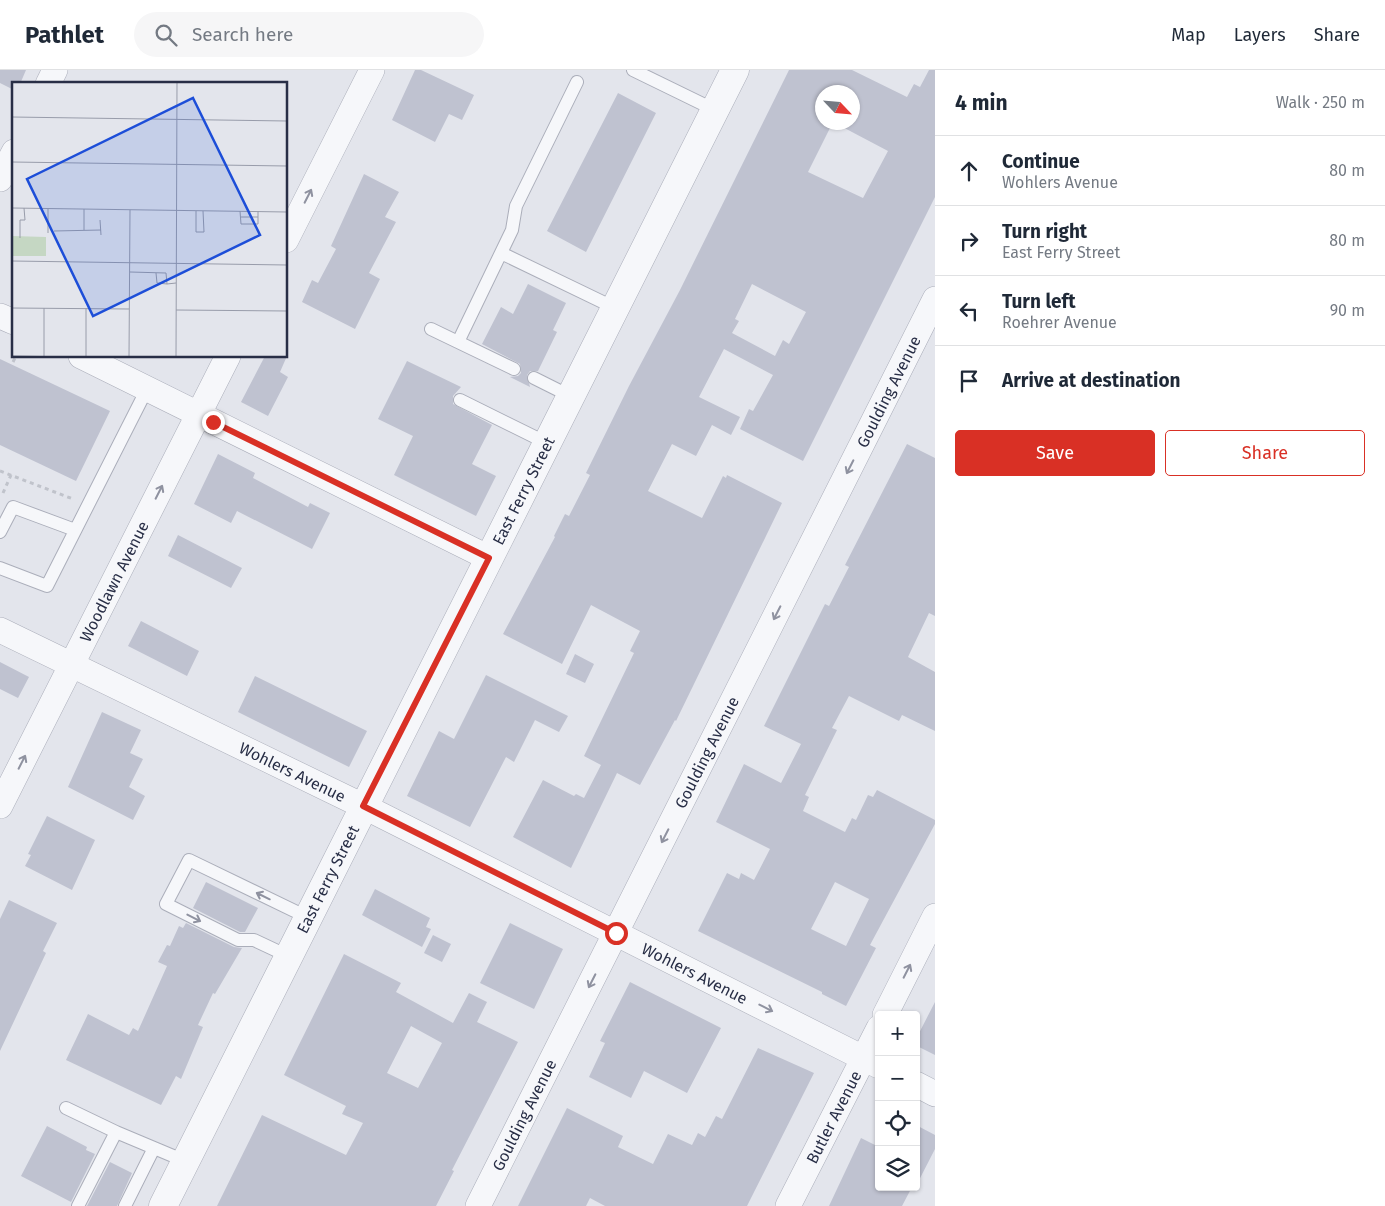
<!DOCTYPE html>
<html lang="en">
<head>
<meta charset="utf-8">
<style>
  :root { --surface:#fff; --page:#f6f6f7; --text:#1f2937; --muted:#747a83; --line:#e0e1e3; --accent:#d93025 }
  body { margin:0; font-family:"Fira Sans",sans-serif; background:var(--page); color:var(--text) }
  .controls { position:absolute; right:15px; bottom:15px; display:grid; overflow:hidden; border-radius:5px; box-shadow:0 1px 4px #0004 }
  .controls button { width:45px; height:45px; display:grid; place-items:center; padding:0; border:0; border-bottom:1px solid var(--line); background:var(--surface); color:var(--text); font:25px sans-serif }
  .compass { position:absolute; left:815px; top:15px; width:45px; height:45px; border-radius:50%; background:var(--surface); box-shadow:0 1px 4px #0004; rotate:116deg }
  .stop { position:absolute; width:15px; height:15px; margin:-11px; border:4px solid #d93025; border-radius:50%; background:#fff }
  .stop.end { background:#d93025; border-color:#fff; box-shadow:0 1px 5px #0008 }
  .list { margin:0; padding:0; list-style:none }
  h2 { display:flex; justify-content:space-between; align-items:center; height:65px; margin:0; padding:0 20px; font-size:21px }
  h2 small { font-size:16px; font-weight:400; color:var(--muted) }
  .list li { display:grid; grid-template-columns:32px 1fr auto; gap:15px; align-items:center; box-sizing:border-box; height:70px; padding:0 20px; border-top:1px solid var(--line) }
  .list b { display:block; font-size:19px; white-space:nowrap }
  .list p { margin:0; font-size:16px; white-space:nowrap; color:var(--muted) }
  .list em { font-size:16px; font-style:normal; color:var(--muted) }
  .actions { display:flex; gap:10px; padding:15px 20px }
  .actions a { flex:1; padding:11px 0; border:1px solid var(--accent); border-radius:5px; text-align:center; font-size:18px; color:var(--accent) }
  .actions .main { background:var(--accent); color:#fff }
  .icon { flex:none; width:28px; height:28px; fill:none; stroke:currentColor; stroke-width:2; stroke-linecap:round; stroke-linejoin:round }
  .map { position:relative; flex:none; width:935px; height:1136px; overflow:hidden }
  header { display:flex; align-items:center; gap:30px; box-sizing:border-box; height:70px; padding:0 25px; background:var(--surface); border-bottom:1px solid var(--line) }
  header strong { font-size:24px }
  nav { display:flex; gap:28px; margin-inline-start:auto; font-size:18px }
  .search { width:350px; height:45px; background:var(--page); display:flex; align-items:center; gap:12px; box-sizing:border-box; padding:0 18px; border-radius:28px; color:var(--muted); font-size:19px }
  main { display:flex }
  aside { flex:1; background:var(--surface) }
  .map>svg:first-child { display:block }
</style>
</head>
<body>
<header>
<strong>Pathlet</strong>
<div class="search"><svg class="icon" aria-label="search" viewBox="0 0 24 24"><circle cx="10" cy="10" r="6"/><path d="M15 15l6 6"/></svg>Search here</div>
<nav><a>Map</a><a>Layers</a><a>Share</a></nav>
</header>
<main>
<div class="map">
<svg width="935" height="1136" viewBox="0 0 935 1136">
  <rect width="100%" height="100%" fill="#e3e5ec"/>
  <!-- building -->
  <path fill="#bfc2d0" fill-rule="evenodd" d="M0,0H26L20,14H14V20L0,13Z
    M415,0H421L474,25L462,50L449,44L435,72L392,50Z
    M789,0H852L907,27L914,14L920,17L929,0H935V127L803,391L740,359L749,339L753,341L773,305L724,279L699,327L740,347L731,365L712,355L696,386L672,374L648,421L702,448L723,406L726,408L727,405L782,433L676,651L675,650L640,715L617,703L571,798L513,767L543,710L574,726L576,724L584,728L601,695L584,686L634,583L630,581L640,561L591,535L562,594L503,564L555,467L554,466L565,444L569,446L590,405L586,403L629,316L680,220ZM822,22H852V52H833L888,81L863,128L808,102L833,52H822ZM752,214L806,242L789,274L783,270L775,286L732,263L739,251L735,249Z
    M618,23L656,43L586,182L547,161Z
    M364,104L399,122L385,147L396,152L369,203L380,209L355,259L302,232L312,210L318,213L336,179L331,176Z
    M528,214L566,233L553,260L557,262L538,301H530L527,305L530,317L510,307L518,306L521,303L520,294L482,274L501,237L513,244Z
    M265,286H287L280,302L288,307L268,346L241,332Z
    M0,289L110,341L76,411L0,375Z
    M407,291L461,317L453,326V334L492,355L472,394L496,406L476,446L394,405L413,366L378,349Z
    M907,374L935,388V546L929,543L908,587L935,602V661L902,645L899,651L849,626L832,658L837,660L805,725L809,727L803,741L845,762L852,748L856,750L868,725L873,727L877,720L935,750V754L870,875L876,878L846,936L822,924V922L698,861L727,803L739,809L741,803L754,810L770,779L716,752L744,694L781,713L801,674L764,656L825,534L829,536L849,497L845,495ZM835,812L869,829L846,876L811,859Z
    M218,384L255,403L253,408L308,437L310,433L330,443L312,479L237,441L231,453L194,434Z
    M178,465L242,498L231,518L168,486Z
    M141,551L199,581L187,606L128,576Z
    M575,584L594,594L585,613L566,604Z
    M0,592L29,607L18,628L0,619Z
    M486,605L568,646L559,662L535,650L514,692L506,687L470,757L407,726L439,661L454,669Z
    M255,606L367,661L349,697L238,642Z
    M102,642L141,660L130,683L143,689L129,717L145,726L133,750L68,717Z
    M47,746L95,770L72,820L25,796L31,785L28,784Z
    M206,812L258,838L245,862H240L193,838Z
    M375,819L430,848L426,857L431,859L422,877L362,845Z
    M9,830L57,853L43,881L46,883L0,981V849Z
    M186,853L234,877L242,878L215,924L213,923L198,955L203,957L181,1009L176,1006L161,1035L66,990L88,944L129,965L133,958L138,961L167,896L158,892L167,875L170,876L179,856L183,858Z
    M510,853L563,879L534,939L480,913Z
    M433,865L451,874L442,892L424,883Z
    M344,884L401,913L396,922L453,953L469,923L487,932L477,952L518,972L452,1100L454,1101L436,1136H217L262,1045L346,1085L363,1053L342,1044L346,1036L284,1005ZM411,956L442,973L418,1018L387,1003Z
    M630,912L721,958L687,1023L644,1001L631,1028L589,1007L605,973L600,971Z
    M935,932V985L917,976V967Z
    M758,978L814,1003L747,1136H605L590,1128L586,1136H518L567,1038L623,1066L618,1077L653,1094L668,1064L692,1075L698,1063L705,1067L716,1046L722,1049Z
    M916,1055L935,1065V1079L916,1116Z
    M47,1056L87,1077L86,1080L95,1084L71,1132L21,1106Z
    M861,1068L879,1077V1117H912L902,1136H829Z
    M110,1092L132,1103L117,1136H87Z"/>
  <g fill="none" stroke-linecap="round" stroke-linejoin="round">
    <!-- service casing -->
    <g stroke="#abaeba" stroke-width="14">
      <path id="service" d="M633,0L715,40
        M501,183L615,238
        M431,259L514,299
        M458,272L512,160L516,136L577,12
        M534,308L570,326
        M460,330L547,373
        M0,462L13,437L75,460
        M0,498L47,516L147,319
        M288,886L254,870H238L166,834L189,790L307,847
        M66,1038L116,1062
        M78,1136L116,1062L185,1091
        M125,1136L154,1078"/>
    </g>
    <!-- minor casing -->
    <g stroke="#abaeba" stroke-width="26">
      <g id="minor">
        <path d="M48,14L55,0"/>
        <path d="M0,109L14,82"/>
        <path d="M286,170L372,0"/>
        <path d="M0,246L14,252"/>
        <path d="M81,286L489,488"/>
        <path id="s1" d="M0,560L363,736L879,996"/>
        <path id="s2" d="M0,736L228,286"/>
        <path d="M885,945L935,846"/>
        <path d="M916,1014L935,1024"/>
        <path id="s3" d="M478,1136L935,229"/>
        <path id="s4" d="M788,1136L879,958"/>
      </g>
    </g>
    <!-- tertiary casing -->
    <g stroke="#abaeba" stroke-width="29">
      <g id="tertiary">
        <path id="s5" d="M163,1136L735,0"/>
      </g>
    </g>
    <!-- path -->
    <path stroke="#c0c3cb" stroke-width="3" stroke-dasharray="4 4" stroke-linecap="butt" d="M13,292L16,286
      M0,401L73,429
      M3,423L11,405"/>
    <!-- service -->
    <use href="#service" stroke="#f6f7fa" stroke-width="12"/>
    <!-- minor -->
    <use href="#minor" stroke="#f6f7fa" stroke-width="25"/>
    <!-- tertiary -->
    <use href="#tertiary" stroke="#f6f7fa" stroke-width="28"/>
  </g>
  <!-- one-way arrows -->
  <defs><path id="oneway-shaft" d="M-6 0H5M1.5-3L5.5 0L1.5 3" fill="none" stroke-width="1.6" stroke-linecap="round" stroke-linejoin="round" transform="scale(1.25)"/></defs>
  <g stroke="#8f92a0">
    <use href="#oneway-shaft" transform="translate(308 126) rotate(-63)"/>
    <use href="#oneway-shaft" transform="translate(850 397) rotate(117)"/>
    <use href="#oneway-shaft" transform="translate(159 422) rotate(-63)"/>
    <use href="#oneway-shaft" transform="translate(777 543) rotate(117)"/>
    <use href="#oneway-shaft" transform="translate(22 692) rotate(-63)"/>
    <use href="#oneway-shaft" transform="translate(665 766) rotate(117)"/>
    <use href="#oneway-shaft" transform="translate(263 826) rotate(-154)"/>
    <use href="#oneway-shaft" transform="translate(194 848) rotate(27)"/>
    <use href="#oneway-shaft" transform="translate(907 901) rotate(-63)"/>
    <use href="#oneway-shaft" transform="translate(592 911) rotate(117)"/>
    <use href="#oneway-shaft" transform="translate(766 938) rotate(27)"/>
  </g>
  <g fill="none" stroke-linecap="round" stroke-linejoin="round">
    <!-- route -->
    <path stroke="#d93025" stroke-width="6" d="M213,352L489,488L363,736L616,863"/>
  </g>
  <g text-anchor="middle" stroke-width="4" stroke-linejoin="round" paint-order="stroke">
    <!-- street labels -->
    <g font-size="16" fill="#282e46" stroke="#f3f4f9">
      <text dy="6" stroke="none"><textPath href="#s3" startOffset="912">Goulding Avenue</textPath></text>
      <text dy="6" stroke="none"><textPath href="#s5" startOffset="801">East Ferry Street</textPath></text>
      <text dy="6" stroke="none"><textPath href="#s2" startOffset="252">Woodlawn Avenue</textPath></text>
      <text dy="6" stroke="none"><textPath href="#s3" startOffset="508">Goulding Avenue</textPath></text>
      <text dy="6" stroke="none"><textPath href="#s1" startOffset="325">Wohlers Avenue</textPath></text>
      <text dy="6" stroke="none"><textPath href="#s5" startOffset="366">East Ferry Street</textPath></text>
      <text dy="6" stroke="none"><textPath href="#s1" startOffset="775">Wohlers Avenue</textPath></text>
      <text dy="6" stroke="none"><textPath href="#s3" startOffset="102">Goulding Avenue</textPath></text>
      <text dy="6" stroke="none"><textPath href="#s4" startOffset="100">Butler Avenue</textPath></text>
    </g>
  </g>
  <!-- overview -->
  <g transform="translate(12 12)">
    <rect width="275" height="275" fill="#e3e5ec"/>
    <path d="M0,154L34,155V174H0Z" fill="#c5d7c3"/>
    <path fill="none" stroke="#989caa" stroke-width="1" d="M0,35L275,39M0,80L275,84M0,126L275,130M36,127V151M72,127V148M184,129V150H192L191,129M228,129L229,142H246V129M229,135H246M88,138L89,153M42,149L89,148M8,156V138H13L12,126M0,179L275,183M118,190L154,191L155,202L164,201M144,191L145,201L155,202M0,226L117,227M32,226V275M74,226V275M164,228L275,229M0,274L57,275M117,275L118,128M164,275L165,0"/>
    <path fill="#1d4ed8" fill-opacity="0.15" stroke="#1d4ed8" stroke-width="2.5" d="M181,16L248,153L81,234L15,97Z"/>
    <rect width="275" height="275" fill="none" stroke="#282e46" stroke-width="2.5"/>
  </g>
</svg>
<div class="controls">
<button>+</button>
<button>−</button>
<button><svg class="icon" aria-label="locate" viewBox="0 0 24 24"><circle cx="12" cy="12" r="6"/><path d="M12 2v4M12 18v4M2 12h4M18 12h4"/></svg></button>
<button><svg class="icon" aria-label="layers" viewBox="0 0 24 24"><path d="M12 4l9 5-9 5-9-5zM3 14l9 5 9-5"/></svg></button>
</div>
<svg class="compass" viewBox="-18 -18 36 36"><path d="M0-13l5 13h-10z" fill="#e53935"/><path d="M0 13l5-13h-10z" fill="#747a83"/></svg>
<div class="stop" style="left:616px;top:863px"></div>
<div class="stop end" style="left:213px;top:352px"></div>
</div>
<aside>
<h2>4 min<small>Walk · 250 m</small></h2>
<ul class="list">
<li><svg class="icon" aria-label="ahead" viewBox="0 0 24 24"><path d="M12 20V5M6 11l6-6 6 6"/></svg><div><b>Continue</b><p>Wohlers Avenue</p></div><em>80 m</em></li>
<li><svg class="icon" aria-label="right" viewBox="0 0 24 24"><path d="M7 20v-9h11M14 6l5 5-5 5"/></svg><div><b>Turn right</b><p>East Ferry Street</p></div><em>80 m</em></li>
<li><svg class="icon" aria-label="left" viewBox="0 0 24 24"><path d="M17 20v-9H6M10 6l-5 5 5 5"/></svg><div><b>Turn left</b><p>Roehrer Avenue</p></div><em>90 m</em></li>
<li><svg class="icon" aria-label="arrive" viewBox="0 0 24 24"><path d="M6 21V4h12l-3 4 3 4H6"/></svg><div><b>Arrive at destination</b></div></li>
</ul>
<div class="actions"><a class="main">Save</a><a>Share</a></div>
</aside>
</main>
</body>
</html>
